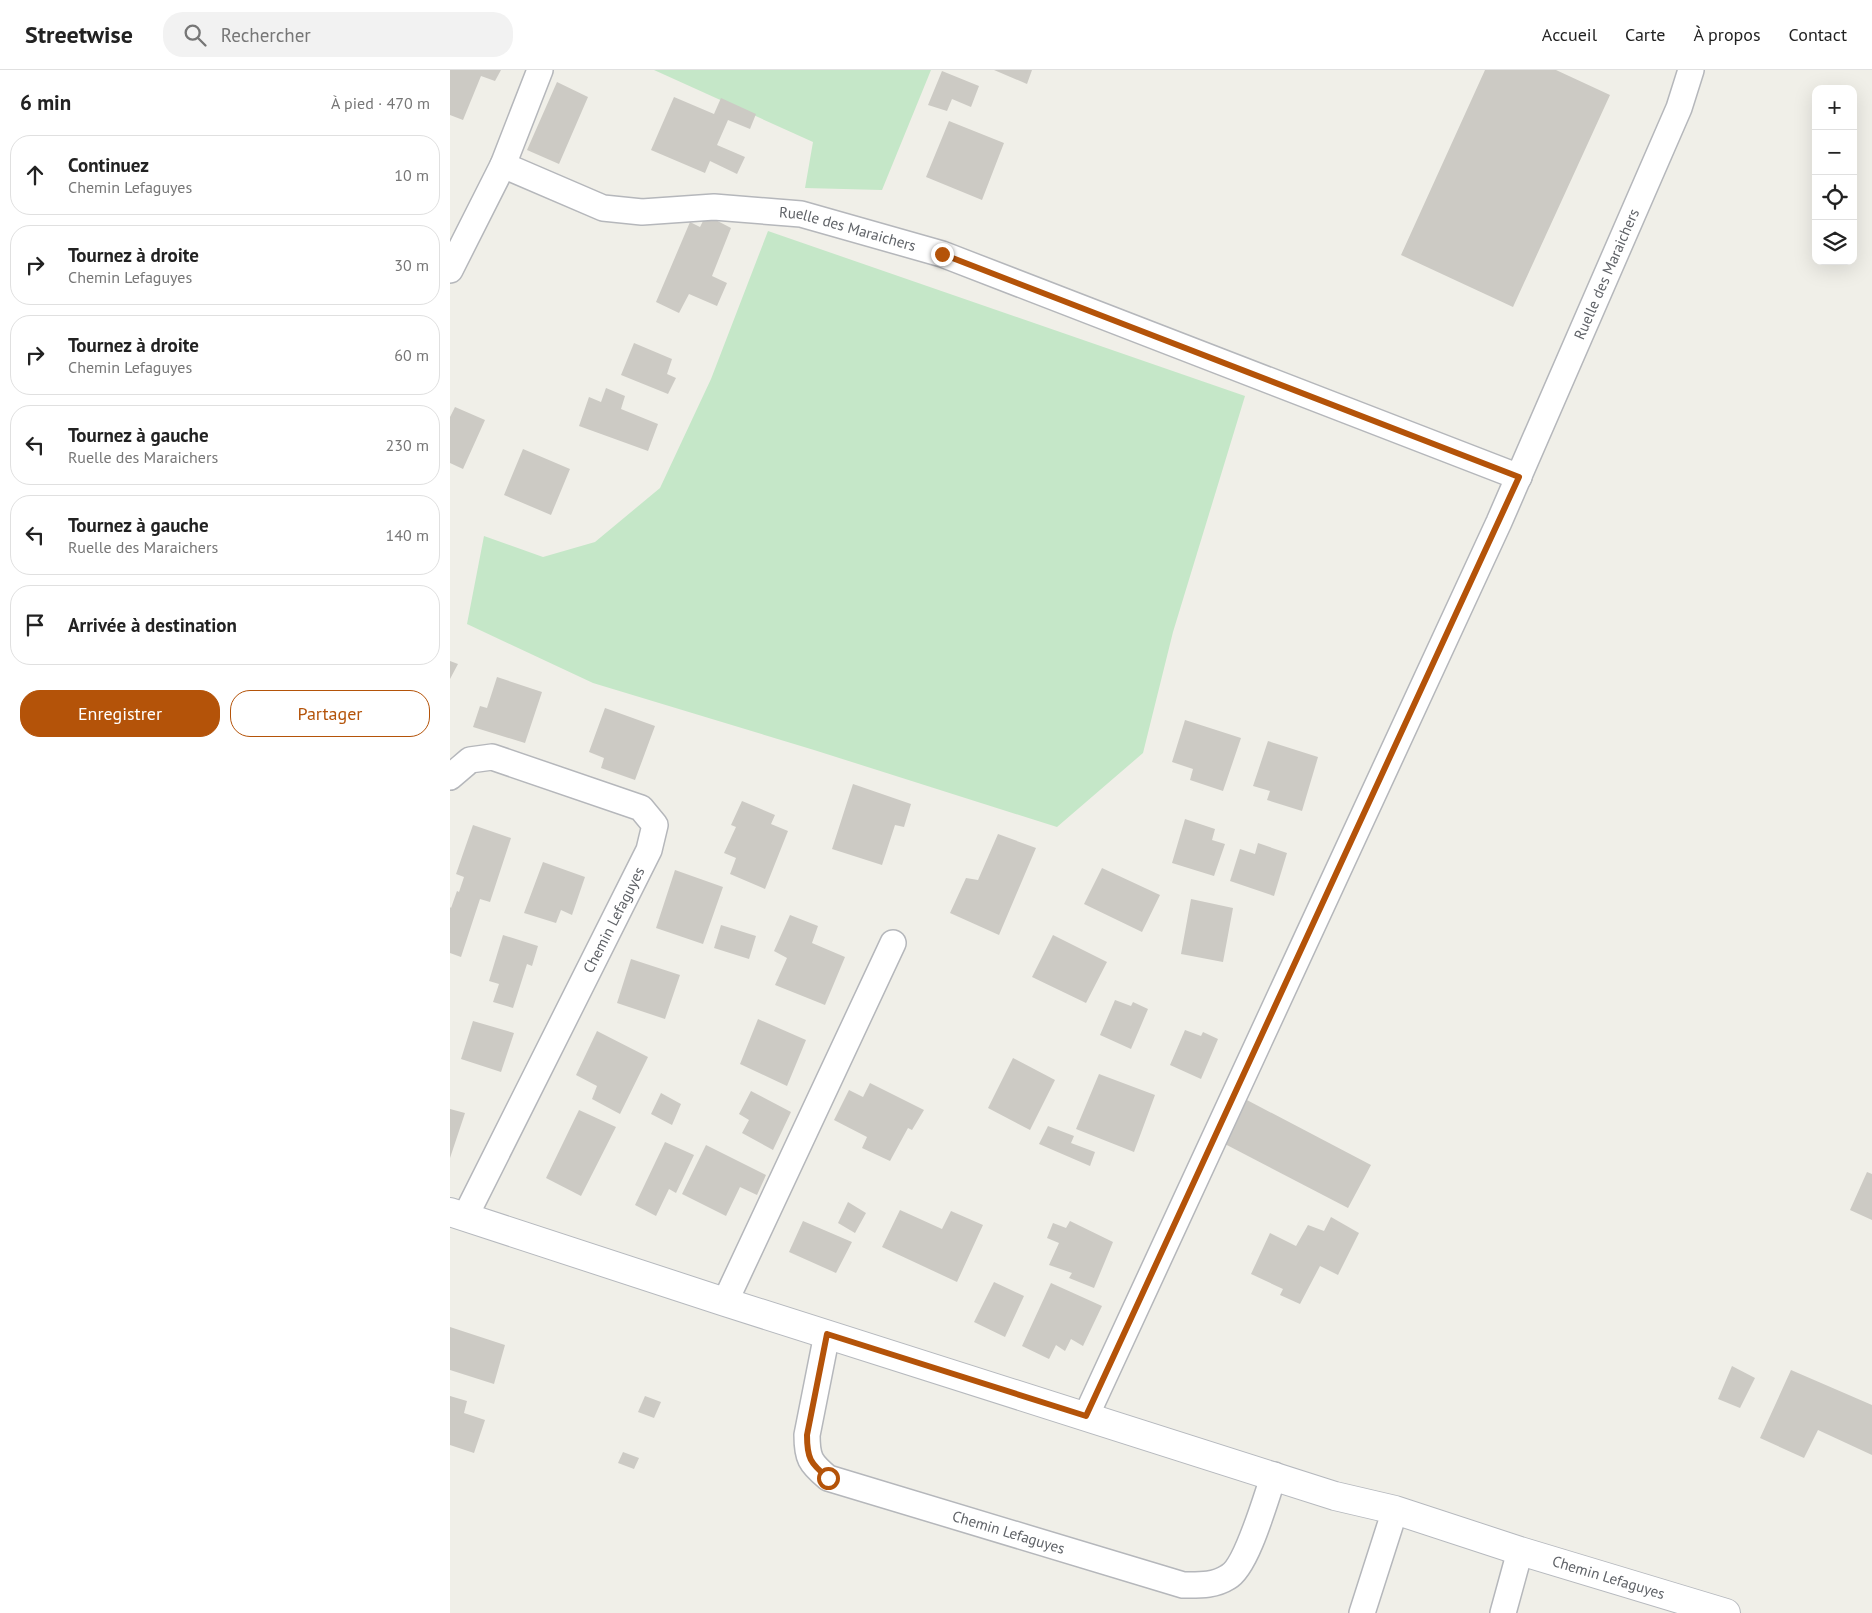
<!DOCTYPE html>
<html lang="fr">
<head>
<meta charset="utf-8">
<style>
  :root { --surface:#fff; --page:#f2f2f2; --text:#222; --muted:#767676; --line:#e0e0e0; --accent:#b45309 }
  body { margin:0; font-family:"PT Sans",sans-serif; background:var(--page); color:var(--text) }
  .controls { position:absolute; right:15px; top:15px; display:grid; overflow:hidden; border-radius:10px; box-shadow:0 5px 20px #0002 }
  .controls button { width:45px; height:45px; display:grid; place-items:center; padding:0; border:0; border-bottom:1px solid var(--line); background:var(--surface); color:var(--text); font:25px sans-serif }
  .stop { position:absolute; width:15px; height:15px; margin:-11px; border:4px solid #b45309; border-radius:50%; background:#fff }
  .stop.end { background:#b45309; border-color:#fff; box-shadow:0 1px 5px #0008 }
  .list { margin:0; padding:0; list-style:none }
  h2 { display:flex; justify-content:space-between; align-items:center; height:65px; margin:0; padding:0 20px; font-size:21px }
  h2 small { font-size:16px; font-weight:400; color:var(--muted) }
  .list li { display:grid; grid-template-columns:32px 1fr auto; gap:15px; align-items:center; box-sizing:border-box; height:80px; margin:0 10px 10px; padding:0 10px; border:1px solid var(--line); border-radius:20px }
  .list b { display:block; font-size:19px; white-space:nowrap }
  .list p { margin:0; font-size:16px; white-space:nowrap; color:var(--muted) }
  .list em { font-size:16px; font-style:normal; color:var(--muted) }
  .actions { display:flex; gap:10px; padding:15px 20px }
  .actions a { flex:1; padding:11px 0; border:1px solid var(--accent); border-radius:20px; text-align:center; font-size:18px; color:var(--accent) }
  .actions .main { background:var(--accent); color:#fff }
  .icon { flex:none; width:28px; height:28px; fill:none; stroke:currentColor; stroke-width:2; stroke-linecap:round; stroke-linejoin:round }
  .map { position:relative; flex:none; width:1422px; height:1543px; overflow:hidden }
  header { display:flex; align-items:center; gap:30px; box-sizing:border-box; height:70px; padding:0 25px; background:var(--surface); border-bottom:1px solid var(--line) }
  header strong { font-size:24px }
  nav { display:flex; gap:28px; margin-inline-start:auto; font-size:18px }
  .search { width:350px; height:45px; background:var(--page); display:flex; align-items:center; gap:12px; box-sizing:border-box; padding:0 18px; border-radius:20px; color:var(--muted); font-size:19px }
  main { display:flex }
  aside { flex:1; background:var(--surface) }
  .map>svg:first-child { display:block }
</style>
</head>
<body>
<header>
<strong>Streetwise</strong>
<div class="search"><svg class="icon" aria-label="search" viewBox="0 0 24 24"><circle cx="10" cy="10" r="6"/><path d="M15 15l6 6"/></svg>Rechercher</div>
<nav><a>Accueil</a><a>Carte</a><a>À propos</a><a>Contact</a></nav>
</header>
<main>
<aside>
<h2>6 min<small>À pied · 470 m</small></h2>
<ul class="list">
<li><svg class="icon" aria-label="ahead" viewBox="0 0 24 24"><path d="M12 20V5M6 11l6-6 6 6"/></svg><div><b>Continuez</b><p>Chemin Lefaguyes</p></div><em>10 m</em></li>
<li><svg class="icon" aria-label="right" viewBox="0 0 24 24"><path d="M7 20v-9h11M14 6l5 5-5 5"/></svg><div><b>Tournez à droite</b><p>Chemin Lefaguyes</p></div><em>30 m</em></li>
<li><svg class="icon" aria-label="right" viewBox="0 0 24 24"><path d="M7 20v-9h11M14 6l5 5-5 5"/></svg><div><b>Tournez à droite</b><p>Chemin Lefaguyes</p></div><em>60 m</em></li>
<li><svg class="icon" aria-label="left" viewBox="0 0 24 24"><path d="M17 20v-9H6M10 6l-5 5 5 5"/></svg><div><b>Tournez à gauche</b><p>Ruelle des Maraichers</p></div><em>230 m</em></li>
<li><svg class="icon" aria-label="left" viewBox="0 0 24 24"><path d="M17 20v-9H6M10 6l-5 5 5 5"/></svg><div><b>Tournez à gauche</b><p>Ruelle des Maraichers</p></div><em>140 m</em></li>
<li><svg class="icon" aria-label="arrive" viewBox="0 0 24 24"><path d="M6 21V4h12l-3 4 3 4H6"/></svg><div><b>Arrivée à destination</b></div></li>
</ul>
<div class="actions"><a class="main">Enregistrer</a><a>Partager</a></div>
</aside>
<div class="map">
<svg width="1422" height="1543" viewBox="0 0 1422 1543">
  <rect width="100%" height="100%" fill="#f0efe8"/>
  <!-- green -->
  <path fill="#c5e7c8" d="M204,0H481L432,120L355,118L363,72Z
    M318,161L795,326L723,562L693,683L607,757L364,680L143,613L17,554L34,466L93,487L145,472L210,418L261,309Z"/>
  <!-- building -->
  <path fill="#cccac4" d="M0,0H51L45,11L31,6L13,50L0,45Z
    M544,0H582L577,14Z
    M1035,0H1106L1160,25L1063,237L951,185Z
    M492,1L529,16L521,37L502,29L497,41L478,35Z
    M107,12L138,27L109,94L77,80Z
    M224,27L264,44L271,28L306,44L300,59L278,50L267,75L295,87L287,104L260,91L255,103L201,80Z
    M499,51L554,73L532,130L476,107Z
    M256,145L281,158L262,206L277,213L267,236L239,224L229,243L206,232L240,152L250,157Z
    M184,273L222,289L217,304L226,308L218,324L171,305Z
    M156,318L175,326L171,339L208,354L198,381L129,356L139,327L151,332Z
    M5,337L35,350L13,399L0,393V347Z
    M73,379L120,399L101,445L54,425Z
    M0,591L8,594L0,609Z
    M47,607L92,622L75,673L23,657L30,636L37,638Z
    M155,638L205,656L185,710L151,698L154,688L139,682Z
    M735,650L791,668L773,721L740,710L743,699L722,692Z
    M818,671L868,687L852,741L817,730L820,721L803,716Z
    M403,714L461,734L454,757L445,755L432,795L382,779Z
    M292,731L325,745L321,754L338,761L315,819L280,804L286,788L274,783L286,757L281,755Z
    M735,749L765,759L762,770L775,774L764,806L722,793Z
    M23,755L61,768L40,832L30,829L11,887L0,883V837L1,838L7,821L9,822L14,807L6,804Z
    M548,764L586,778L549,865L500,843L516,808L528,810Z
    M808,773L837,783L824,826L780,811L790,779L805,784Z
    M93,792L135,807L122,845L111,840L106,853L74,843Z
    M652,798L710,825L692,862L634,834Z
    M225,800L273,817L253,874L206,858Z
    M741,829L783,838L773,892L731,884Z
    M340,845L368,856L362,873L395,887L375,935L325,915L337,888L324,881Z
    M271,855L306,866L299,889L264,878Z
    M53,865L88,876L82,896L77,894L63,938L43,932L49,914L39,911Z
    M603,865L657,892L636,933L582,907Z
    M181,889L230,905L215,949L167,933Z
    M665,930L681,936L683,932L698,939L681,979L650,965Z
    M308,949L356,970L337,1016L290,994Z
    M23,951L64,963L51,1002L11,989Z
    M735,960L751,966L753,962L768,969L751,1009L720,995Z
    M147,961L198,987L170,1044L142,1029L147,1016L126,1005Z
    M563,988L605,1010L580,1060L538,1038Z
    M649,1004L705,1025L684,1082L626,1059Z
    M420,1013L474,1040L462,1060L458,1058L440,1091L412,1078L417,1067L384,1050L399,1020L413,1027Z
    M301,1021L341,1042L323,1080L292,1063L299,1050L289,1044Z
    M211,1023L231,1034L222,1055L201,1044Z
    M795,1029L921,1095L898,1138L773,1073Z
    M0,1039L15,1043L0,1088Z
    M129,1040L166,1057L131,1126L96,1108Z
    M598,1056L624,1066L621,1073L645,1082L640,1096L589,1074Z
    M215,1072L244,1085L226,1123L219,1119L206,1146L185,1135Z
    M256,1075L316,1105L307,1125L290,1117L276,1146L232,1124Z
    M1417,1102L1422,1104V1150L1400,1140Z
    M398,1132L416,1143L405,1163L388,1153Z
    M450,1140L492,1159L501,1141L533,1155L507,1212L432,1177Z
    M881,1147L909,1163L888,1205L870,1196L850,1234L830,1225L833,1219L801,1204L820,1163L846,1176L858,1155L874,1161Z
    M353,1151L402,1172L386,1203L339,1182Z
    M620,1151L663,1172L644,1218L619,1208L622,1203L599,1195L609,1173L597,1168L603,1153L616,1158Z
    M544,1212L574,1226L555,1267L524,1252Z
    M601,1213L652,1236L633,1276L621,1269L615,1281L606,1275L599,1289L572,1276Z
    M0,1257L55,1275L44,1314L0,1300Z
    M1282,1296L1305,1308L1290,1338L1268,1329Z
    M1341,1300L1422,1335V1385L1368,1360L1354,1388L1310,1368Z
    M0,1326L17,1331L14,1343L35,1350L24,1383L0,1375Z
    M195,1326L211,1332L204,1348L188,1342Z
    M173,1382L189,1388L184,1399L168,1393Z"/>
  <g fill="none" stroke-linecap="round" stroke-linejoin="round">
    <!-- street casing -->
    <g stroke="#b5b7bb" stroke-width="28">
      <g id="street">
        <path id="s1" d="M53,95L153,138L192,142L264,137L351,144L492,184L1069,407"/>
        <path d="M0,200L53,95L90,0"/>
        <path d="M0,707L20,690L42,687L191,738L205,755L199,780L15,1147"/>
        <path d="M275,1232L443,873"/>
        <path id="s2" d="M377,1264L357,1365C357,1388 360,1393 378,1408L733,1515C749,1515 764,1516 778,1507C797,1497 816,1427 824,1405"/>
        <path id="s3" d="M636,1346L1049,452L1229,38L1241,0"/>
        <path d="M912,1543L945,1440"/>
        <path d="M1053,1543L1070,1481"/>
      </g>
    </g>
    <!-- secondary casing -->
    <g stroke="#b6b9be" stroke-width="30">
      <g id="secondary">
        <path id="s4" d="M0,1142L275,1232L885,1426L945,1440L1070,1481L1276,1543"/>
      </g>
    </g>
    <!-- street -->
    <use href="#street" stroke="#fff" stroke-width="25"/>
    <!-- secondary -->
    <use href="#secondary" stroke="#fff" stroke-width="28"/>
  </g>
  <g fill="none" stroke-linecap="round" stroke-linejoin="round">
    <!-- route -->
    <path stroke="#b45309" stroke-width="6" d="M378,1408C360,1393 357,1388 357,1365L377,1264L636,1346L1069,407L492,184"/>
  </g>
  <g text-anchor="middle" stroke-width="4.5" stroke-linejoin="round" paint-order="stroke">
    <!-- street labels -->
    <g font-size="15" fill="#5f6267" stroke="#fff">
      <text dy="5" stroke="none"><textPath href="#s1" startOffset="356">Ruelle des Maraichers</textPath></text>
      <text dy="5" stroke="none"><textPath href="#s3" startOffset="1255">Ruelle des Maraichers</textPath></text>
      <text transform="translate(164 850) rotate(-63)" y="5">Chemin Lefaguyes</text>
      <text dy="5" stroke="none"><textPath href="#s2" startOffset="342">Chemin Lefaguyes</textPath></text>
      <text dy="5" stroke="none"><textPath href="#s4" startOffset="1215">Chemin Lefaguyes</textPath></text>
    </g>
  </g>
</svg>
<div class="controls">
<button>+</button>
<button>−</button>
<button><svg class="icon" aria-label="locate" viewBox="0 0 24 24"><circle cx="12" cy="12" r="6"/><path d="M12 2v4M12 18v4M2 12h4M18 12h4"/></svg></button>
<button><svg class="icon" aria-label="layers" viewBox="0 0 24 24"><path d="M12 4l9 5-9 5-9-5zM3 14l9 5 9-5"/></svg></button>
</div>
<div class="stop" style="left:378px;top:1408px"></div>
<div class="stop end" style="left:492px;top:184px"></div>
</div>
</main>
</body>
</html>
